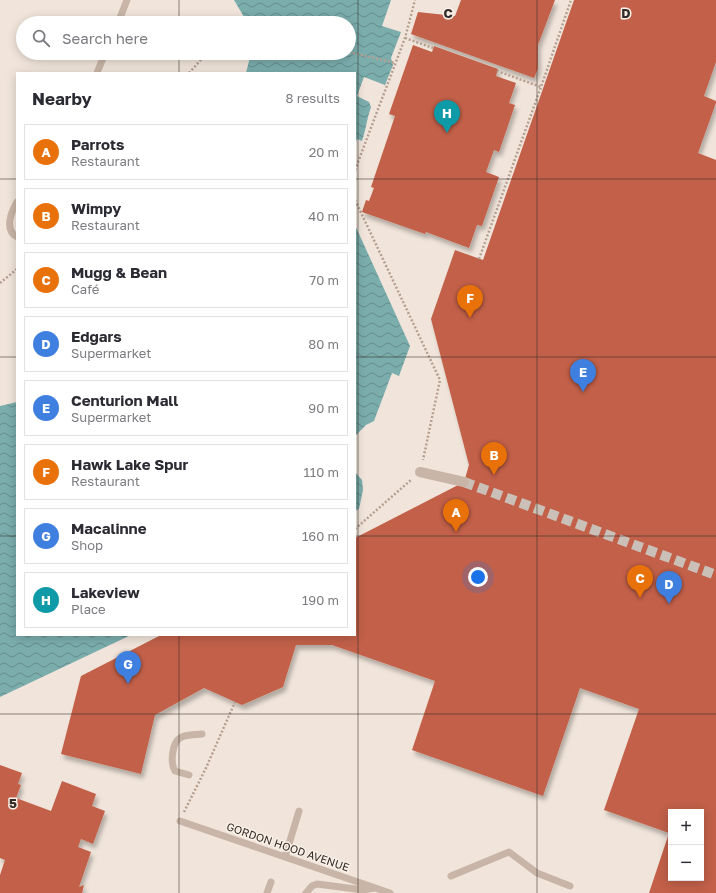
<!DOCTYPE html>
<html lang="en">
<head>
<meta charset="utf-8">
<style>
  :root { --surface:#fff; --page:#f2f2f3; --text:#2b2b33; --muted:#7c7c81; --line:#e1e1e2; --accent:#0b8043 }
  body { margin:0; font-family:"Golos Text",sans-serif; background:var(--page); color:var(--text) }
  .controls { position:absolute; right:12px; bottom:12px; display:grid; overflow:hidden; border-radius:0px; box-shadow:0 2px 10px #0003 }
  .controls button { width:36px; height:36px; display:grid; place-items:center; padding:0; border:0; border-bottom:1px solid var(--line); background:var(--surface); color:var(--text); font:20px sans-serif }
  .you { position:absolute; left:478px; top:577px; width:14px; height:14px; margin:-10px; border:3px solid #fff; border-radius:50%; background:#1a73e8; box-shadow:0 0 0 6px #1a73e833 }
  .badge { display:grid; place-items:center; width:26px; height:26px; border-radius:50%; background:var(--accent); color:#fff; font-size:13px; font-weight:700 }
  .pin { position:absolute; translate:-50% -33px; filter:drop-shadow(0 1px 2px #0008) }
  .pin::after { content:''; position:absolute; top:21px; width:14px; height:12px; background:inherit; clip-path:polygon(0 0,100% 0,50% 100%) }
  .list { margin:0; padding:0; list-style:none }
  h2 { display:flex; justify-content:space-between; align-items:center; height:52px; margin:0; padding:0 16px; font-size:17px }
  h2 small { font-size:13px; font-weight:400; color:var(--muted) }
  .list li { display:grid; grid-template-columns:26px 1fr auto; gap:12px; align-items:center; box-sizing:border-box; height:56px; margin:0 8px 8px; padding:0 8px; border:1px solid var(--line); border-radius:0px }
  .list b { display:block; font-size:15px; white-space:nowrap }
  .list p { margin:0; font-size:13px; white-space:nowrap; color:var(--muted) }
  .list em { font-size:13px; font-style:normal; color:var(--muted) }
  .icon { flex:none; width:22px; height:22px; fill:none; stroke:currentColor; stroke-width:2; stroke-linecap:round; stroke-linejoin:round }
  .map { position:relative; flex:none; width:716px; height:893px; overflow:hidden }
  .search { position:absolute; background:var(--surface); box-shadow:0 2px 10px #0003; left:16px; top:16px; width:340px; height:44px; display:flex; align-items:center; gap:10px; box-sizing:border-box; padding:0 14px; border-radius:22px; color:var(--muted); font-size:15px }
  .panel { position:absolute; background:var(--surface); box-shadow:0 2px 10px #0003; left:16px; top:72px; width:340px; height:564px; border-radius:0px }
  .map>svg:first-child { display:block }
</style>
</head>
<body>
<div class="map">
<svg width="716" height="893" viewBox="0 0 716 893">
  <defs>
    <pattern id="water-waves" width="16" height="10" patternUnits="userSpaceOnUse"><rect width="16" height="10" fill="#7badad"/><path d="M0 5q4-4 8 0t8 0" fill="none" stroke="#668d8d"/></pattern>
    <filter id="shadow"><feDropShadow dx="2.5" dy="4.5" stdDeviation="2" flood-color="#0004"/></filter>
  </defs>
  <rect width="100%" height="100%" fill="#f1e5db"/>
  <!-- water -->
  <path fill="url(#water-waves)" d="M234,0H391L382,26L401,32L391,58L393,65L385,85L364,77L357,96L369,102L371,107C367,118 366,129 362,141L357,139L355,145V73H246L251,53H349V23H246L244,17Z
    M355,225L410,346L399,376L392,373L374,421L366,425L355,436Z
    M17,402V635H131L0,697V406Z
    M355,472L362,480L363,490L359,509L355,511Z"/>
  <!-- building -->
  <path fill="#c26048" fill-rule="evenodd" filter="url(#shadow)" d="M461,0H555L538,45V69L534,78L411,34L418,12L455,16Z
    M574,0H716V62L704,96L716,101V103L698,153L716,160V893H649L669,833L604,810L639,709L580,688L543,796L412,750L435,681L332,645H296L283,687L242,705L204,688L155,715L141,774L61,754L81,676L161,635H355V538L464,482L469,465L431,319L455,250L483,260ZM671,812H701V878H671Z
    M413,45L432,52L434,46L498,69L496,76L516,83L509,103L515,105L499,152L494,150L486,172L499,177L482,226L477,225L469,248L426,232L425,234L362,212L366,200L369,201L374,188L371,187L395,116L389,114Z
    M0,765L22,773L18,784L21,785L16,798L51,811L62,781L96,794L92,806L105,811L93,844L81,839L78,847L91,852L79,887L84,885L82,893H0V875L5,860L0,858Z"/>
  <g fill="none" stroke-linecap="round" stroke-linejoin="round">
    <!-- pedestrian-tunnel -->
    <path stroke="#cbc0b7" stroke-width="10" stroke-dasharray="10 5" stroke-linecap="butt" d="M464,482L716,575"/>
    <!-- path -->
    <path stroke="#b49f91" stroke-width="2.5" stroke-dasharray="2 2" stroke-linecap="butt" d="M234,23H235
      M405,38L433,48
      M349,52L395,63
      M497,71L541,87
      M189,73L207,53
      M355,170L405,38L415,0
      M355,200L440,380L423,460
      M479,259L541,87L571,0
      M0,283L17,269
      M355,529L412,479
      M184,812L206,768L235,702"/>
    <!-- service -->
    <path stroke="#c8b5a7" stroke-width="7" d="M118,23L127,0
      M97,73L105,53
      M17,202C11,212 4,230 17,237
      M189,775L175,771C170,763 172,743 180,738C186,734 196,735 202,734
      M180,821L390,893
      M285,857L299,811
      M451,876L509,852L537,873L570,886
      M267,893L271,882
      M306,893L312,886L317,884L363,890L374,888"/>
    <!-- pedestrian -->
    <path stroke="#c8b5a7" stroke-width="10" d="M420,472L464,482"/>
  </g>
  <!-- grid -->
  <path fill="none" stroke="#352b27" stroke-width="1" stroke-opacity="0.55" d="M179,0V23M358,0V893M537,0V893M179,53V73M0,179H17M355,179H716M0,357H17M355,357H716M0,536H17M355,536H716M179,635V893M0,714H716"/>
  <g text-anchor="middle" stroke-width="3" stroke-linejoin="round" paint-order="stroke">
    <!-- street labels -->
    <g font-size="11" fill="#352b27" stroke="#f9f0e7">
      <text transform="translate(288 847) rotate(19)" y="4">GORDON HOOD AVENUE</text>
    </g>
  </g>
  <g font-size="13" text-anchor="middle" font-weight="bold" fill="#352b27" stroke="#f9f0e7" stroke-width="3" stroke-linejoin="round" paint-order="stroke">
    <text x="448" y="18">C</text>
    <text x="626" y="18">D</text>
    <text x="13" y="808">5</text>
  </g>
</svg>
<div class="controls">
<button>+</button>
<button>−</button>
</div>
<div class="you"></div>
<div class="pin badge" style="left:456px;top:532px;background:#e8710a">A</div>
<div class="pin badge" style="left:494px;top:475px;background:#e8710a">B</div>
<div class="pin badge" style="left:640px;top:598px;background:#e8710a">C</div>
<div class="pin badge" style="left:669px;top:604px;background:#3f7fe0">D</div>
<div class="pin badge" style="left:583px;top:392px;background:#3f7fe0">E</div>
<div class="pin badge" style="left:470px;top:318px;background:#e8710a">F</div>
<div class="pin badge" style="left:128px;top:684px;background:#3f7fe0">G</div>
<div class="pin badge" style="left:447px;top:133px;background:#0f9aa8">H</div>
<div class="search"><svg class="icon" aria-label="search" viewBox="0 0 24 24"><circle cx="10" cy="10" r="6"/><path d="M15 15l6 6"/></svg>Search here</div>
<section class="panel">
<h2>Nearby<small>8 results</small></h2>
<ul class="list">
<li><span class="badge" style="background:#e8710a">A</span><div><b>Parrots</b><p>Restaurant</p></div><em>20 m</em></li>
<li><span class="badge" style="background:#e8710a">B</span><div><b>Wimpy</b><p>Restaurant</p></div><em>40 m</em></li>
<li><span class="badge" style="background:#e8710a">C</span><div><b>Mugg &amp; Bean</b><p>Café</p></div><em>70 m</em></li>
<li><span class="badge" style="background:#3f7fe0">D</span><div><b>Edgars</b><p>Supermarket</p></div><em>80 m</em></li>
<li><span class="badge" style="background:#3f7fe0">E</span><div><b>Centurion Mall</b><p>Supermarket</p></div><em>90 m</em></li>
<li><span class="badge" style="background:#e8710a">F</span><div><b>Hawk Lake Spur</b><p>Restaurant</p></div><em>110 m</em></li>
<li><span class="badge" style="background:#3f7fe0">G</span><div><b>Macalinne</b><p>Shop</p></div><em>160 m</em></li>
<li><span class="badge" style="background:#0f9aa8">H</span><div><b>Lakeview</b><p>Place</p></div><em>190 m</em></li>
</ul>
</section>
</div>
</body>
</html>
